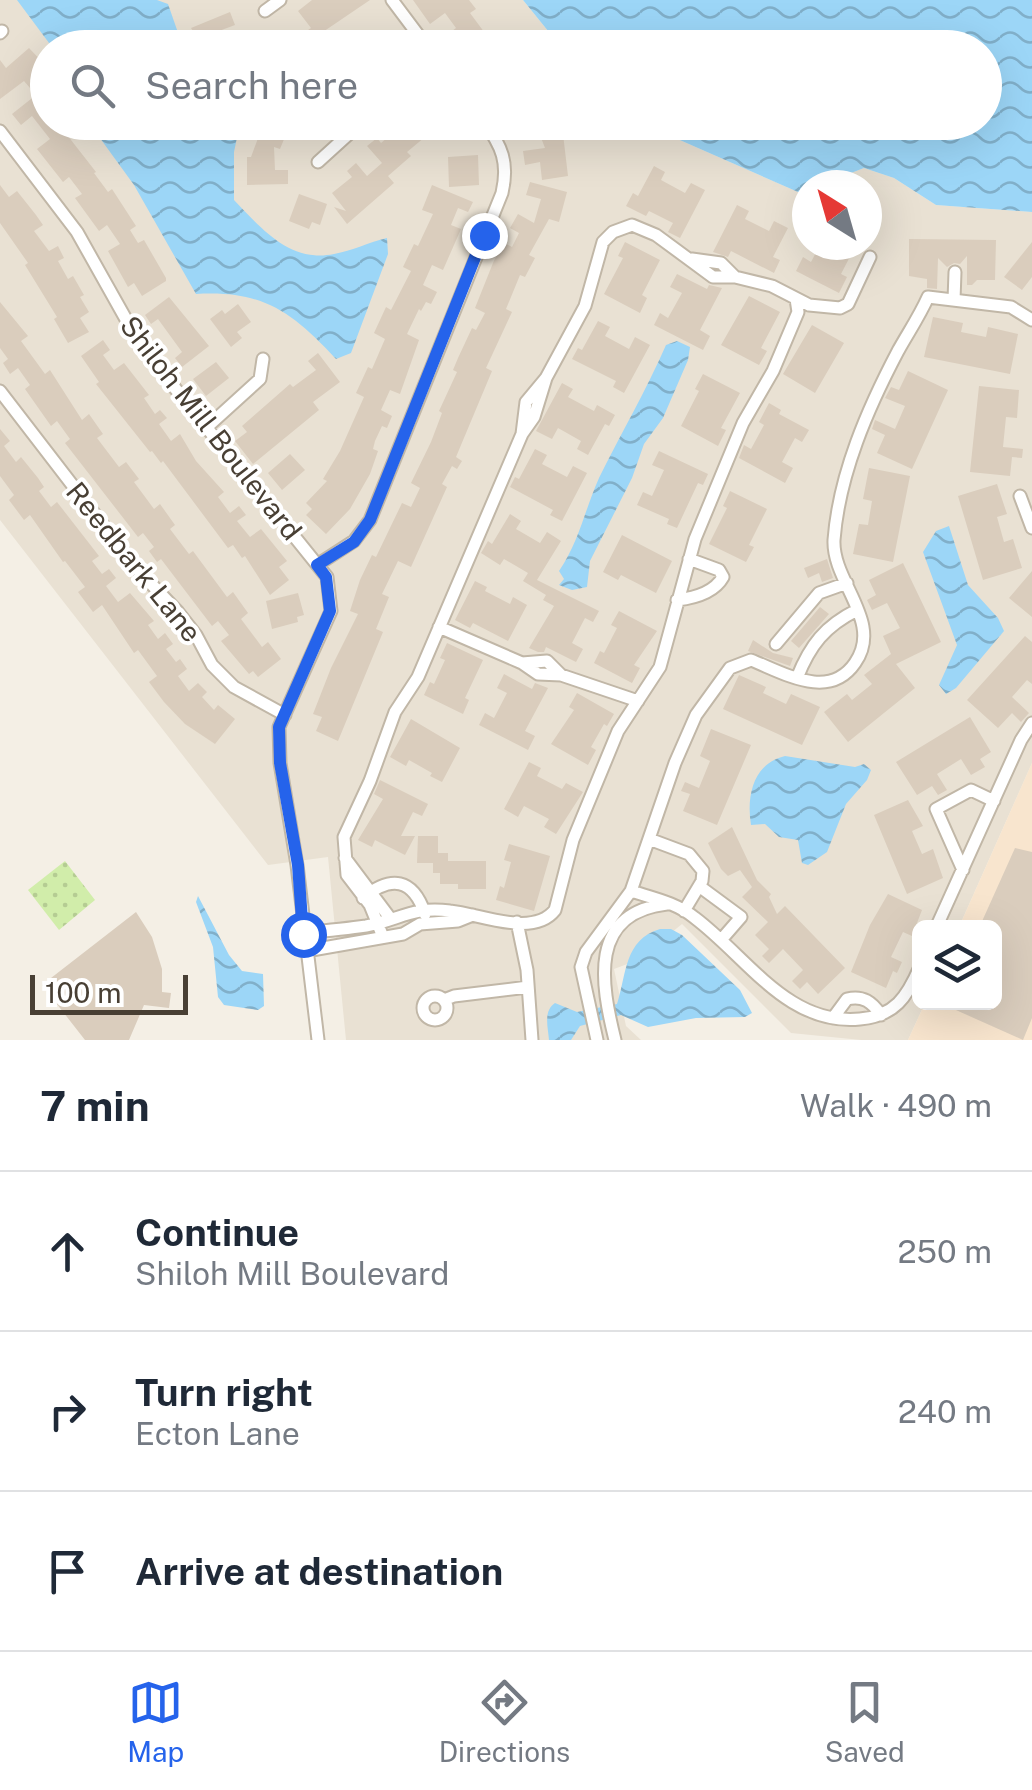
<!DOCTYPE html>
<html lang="en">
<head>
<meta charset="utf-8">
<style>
  :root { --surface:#fff; --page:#f2f2f3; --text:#1f2937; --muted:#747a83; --line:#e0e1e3; --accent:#2563eb }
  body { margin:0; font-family:"Public Sans",sans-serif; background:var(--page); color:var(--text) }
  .controls { position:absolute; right:30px; bottom:30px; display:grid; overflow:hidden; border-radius:15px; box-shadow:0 10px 40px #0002 }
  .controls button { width:90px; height:90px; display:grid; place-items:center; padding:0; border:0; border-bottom:2px solid var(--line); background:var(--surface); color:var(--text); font:50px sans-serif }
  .compass { position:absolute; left:792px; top:170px; width:90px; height:90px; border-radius:50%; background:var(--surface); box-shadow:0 10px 40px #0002; rotate:323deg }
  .scale { position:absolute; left:30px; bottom:25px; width:158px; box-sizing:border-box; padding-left:10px; border:5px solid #483f34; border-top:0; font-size:28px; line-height:35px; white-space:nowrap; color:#483f34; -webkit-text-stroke:8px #fff; paint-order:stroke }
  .stop { position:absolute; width:30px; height:30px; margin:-22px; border:8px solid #2563eb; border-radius:50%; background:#fff }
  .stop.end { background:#2563eb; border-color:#fff; box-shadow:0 2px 10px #0008 }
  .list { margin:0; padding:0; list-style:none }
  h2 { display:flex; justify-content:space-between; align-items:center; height:130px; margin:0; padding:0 40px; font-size:42px }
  h2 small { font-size:32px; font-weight:400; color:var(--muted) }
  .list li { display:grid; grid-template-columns:65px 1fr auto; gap:30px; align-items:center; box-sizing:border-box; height:160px; padding:0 40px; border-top:2px solid var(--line) }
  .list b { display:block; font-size:38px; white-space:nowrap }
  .list p { margin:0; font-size:32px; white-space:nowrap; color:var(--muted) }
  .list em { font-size:32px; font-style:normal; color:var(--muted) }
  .icon { flex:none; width:55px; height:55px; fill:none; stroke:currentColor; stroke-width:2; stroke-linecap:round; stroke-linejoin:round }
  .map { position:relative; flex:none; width:1032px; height:1040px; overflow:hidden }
  .search { position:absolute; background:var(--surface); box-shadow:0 10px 40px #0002; left:30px; right:30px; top:30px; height:110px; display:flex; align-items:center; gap:25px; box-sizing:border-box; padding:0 35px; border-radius:55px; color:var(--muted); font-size:38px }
  .sheet { height:610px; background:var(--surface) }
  nav { display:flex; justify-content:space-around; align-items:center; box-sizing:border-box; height:140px; border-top:2px solid var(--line); background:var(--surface); font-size:28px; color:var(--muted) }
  nav a { display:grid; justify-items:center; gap:5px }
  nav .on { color:var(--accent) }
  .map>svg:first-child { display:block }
</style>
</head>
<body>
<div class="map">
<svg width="1032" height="1040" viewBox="0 0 1032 1040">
  <defs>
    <pattern id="park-dots" width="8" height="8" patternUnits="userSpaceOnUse" patternTransform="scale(2.5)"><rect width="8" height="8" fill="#d1edaa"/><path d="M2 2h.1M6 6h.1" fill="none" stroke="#b5cc93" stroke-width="1.8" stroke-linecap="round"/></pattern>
    <pattern id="water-waves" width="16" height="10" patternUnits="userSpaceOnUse" patternTransform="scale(2.5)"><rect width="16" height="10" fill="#9cd6f7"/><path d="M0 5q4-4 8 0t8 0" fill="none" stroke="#81afc9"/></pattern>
  </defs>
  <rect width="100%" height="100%" fill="#f4efe5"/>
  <!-- residential -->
  <path fill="#e9e1d3" d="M0,0H523L561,47L48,48V122L641,123L798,192L807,189V245H867V185H820L864,168L894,178L936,205L1032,212V763L959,927L920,928V1002L925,1003L908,1040H861L791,1033L682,924L638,960L614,969L626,1026L641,1040H346L328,857L268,865L0,520Z"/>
  <!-- commercial -->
  <path fill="#f8e5ce" d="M1032,763V1040H908L925,1003L994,1002V928L959,927Z"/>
  <!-- park -->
  <path fill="url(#park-dots)" d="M65,861L95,900L59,930L28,890Z"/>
  <!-- water -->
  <path fill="url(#water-waves)" d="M17,0H157L168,4L183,47H52Z
    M523,0H1032V212L936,205L894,178L864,168L820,185H807V189L798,192L641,123L984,122V48L561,47Z
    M89,123H240L234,152V200C262,229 290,263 334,254C352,251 369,242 387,238L388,254L351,353L336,359C292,312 263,290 196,294L134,185Z
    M677,341L690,347L688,360L663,418L644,444L632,478L590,561L587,587L572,590L559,585L564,579L559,571C579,542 585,509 599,478C621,433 646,391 666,345Z
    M949,526L968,585L998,618L1004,631L956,688L946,694L939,685L957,645L923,552L936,531Z
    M785,756L855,767L864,764L871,770L867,780L846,804L827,852L808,865L802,863L798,840L779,837L765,824L751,825C746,795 754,763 785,756Z
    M198,896L229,955L242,971L263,974L264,1006L258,1010L224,1005L218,997L213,947L196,902Z
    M660,929H671L682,935L740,990L752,1013L745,1017L696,1018L648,1027L621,1015L580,1026L571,1040H549C548,1027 543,1011 555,1003L577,1012L617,1004C627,973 624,940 660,929Z"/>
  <!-- building -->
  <path fill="#dacdbd" d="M312,0H370L314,38L321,48H284L279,39L290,32L295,39L311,28L298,11Z
    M413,0H469L476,9L470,13L496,48H465L459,40L451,46L444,37L456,28L445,13L430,24Z
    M230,12L235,25L219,31L226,48H203L191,28Z
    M383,33L395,48H365Z
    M29,48L48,68V75L38,83L48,96V122H57L96,172L94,173L108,192L112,189L136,226L130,230L138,243L144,240L166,278V281L142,296L134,283L128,287L108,251L120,244L107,225L99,231L75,198L82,194L69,177L63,182L37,149L50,139L32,116L21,125L12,114L36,95L24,81L0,99V60L6,68Z
    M264,122H306L299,137L287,132L280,149L274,147L275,170H288V184L247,185V157H251Z
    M388,122H443L407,152L411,156L388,176L394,183L347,224L334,207L346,211L332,193L352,177L347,171L356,163L367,176L382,163L367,146L377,138L381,143L395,131Z
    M535,122H561L566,132L563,134L568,176L542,180L540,162L525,165L523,151L545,148Z
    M478,155L479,185L449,187L448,157Z
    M654,166L665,172L661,180L685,193L691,183L705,190L680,238L668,232L673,223L649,211L646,216L626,206L633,193L638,196Z
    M530,182L567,192L559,222L549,219L529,255L535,258L525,277L520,275L506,309L512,312L486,368L492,371L456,457L462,461L457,469L452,466L442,484L447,487L411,567L398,561L382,594L389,597L376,629L383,632L338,741L316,731L322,717L313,714L331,668L358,614L350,611L360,580L372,555L376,557L402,503L411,507L420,488L411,483L431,442L442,413L439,411L457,372L453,370L458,358L472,328L476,330L485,313L475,308L493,263L503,242L512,247L519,233L510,228L518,214L534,223L541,199L526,195Z
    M0,185L9,197L17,191L36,215L43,225L34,231L49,251L58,246L64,258L58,261L68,279L73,276L84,295L80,297L89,312L80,318L89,332L68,343L54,319L57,317L25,265L28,263L0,223Z
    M432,185L473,202L468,212L458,208L451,225L461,229L443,270L432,265L423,285L437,292L431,304L426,302L421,311L419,309L407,334L419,340L400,394L390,390L381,410L392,416L387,428L382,426L375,441L373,449L378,451L370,474L350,509L326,534L306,515L312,509L306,503L327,481L323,479L340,451L364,397L356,393L368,367L372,369L385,339L374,333L386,307L391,310L411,271L403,267L414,244L418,246L433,214L422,210Z
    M299,194L327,204L320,225L312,222L309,229L289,221Z
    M737,205L749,211L745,219L769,231L774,221L788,228L773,257L780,260L774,273L731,251L728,257L713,252Z
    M909,239L996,240L995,280H977L972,285H967V256L960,264L954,263L947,267L938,258L937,289L927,288V279L909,276Z
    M625,242L660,260L642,295L647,298L640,313L604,294L623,258L618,256Z
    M1032,242V277L1022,290L1004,277Z
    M820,245H856L841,274L847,277L839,293L796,271L803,257L811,262Z
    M677,274L707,289L709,285L722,288L700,330L710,336L703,350L654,325L660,313L668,318L682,293L670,287Z
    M749,296L780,312L761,348L767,351L759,365L721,345Z
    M169,297L209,346L182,367L175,358L182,352L158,319L151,324L145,315Z
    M0,302L28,336L21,341L45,374L50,370L82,420L89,414L103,434L97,438L119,467L126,462L139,479L134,482L154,509L160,504L175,525L170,529L189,554L193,551L227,597L233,592L248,613L241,619L262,647L268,642L281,659L258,677L253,671L249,674L221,641L229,635L218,621L212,626L161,559L157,562L149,551L154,547L143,533L138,537L65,443L70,439L57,421L51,426L25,389L30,385L18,368L10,374L3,363L8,359L0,348Z
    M238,304L251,322L237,332L242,338L231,347L210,319L222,310L225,314Z
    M933,317L963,323L961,332L986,337L988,327L1018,334L1010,374L924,357Z
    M598,321L610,327L605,336L629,349L635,337L650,345L624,393L613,387L616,381L572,359L578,348L582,350Z
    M812,325L844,343L815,393L783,374Z
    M103,340L110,350L103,355L114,370L124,363L149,395L144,398L155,414L160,410L167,418L159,424L171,441L180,434L196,461L224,492L218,497L230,513L239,506L246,515L237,521L250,537L261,529L287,561L279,567L289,580L270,595L245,556L242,558L233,545L228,548L163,461L161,463L152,451L150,452L96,384L99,382L81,356Z
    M318,353L340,382L313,402L319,410L253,464L235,441L247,432L242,426L290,384L293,387L316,370L308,361Z
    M216,362L229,378L206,396L193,379Z
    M908,371L948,390L912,469L877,453L885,435L872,429L875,420L895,429L905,406L885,398L891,387L899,390Z
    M703,374L740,393L721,428L726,430L718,446L681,426L699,391L695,389Z
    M562,383L573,389L568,397L594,411L597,405L615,415L609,426L605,424L588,455L577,449L581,441L558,428L552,439L536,431Z
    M979,386L1019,390L1017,418L1006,417L1003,447L1023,449L1022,458L1012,457L1010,476L970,472Z
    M769,403L781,410L779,414L809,430L802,442L795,438L782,462L793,468L785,483L739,458L744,445L751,449L764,425L759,422Z
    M0,429L10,441L4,446L16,462L21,457L38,478L44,487L39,491L51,507L57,502L99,556L92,561L102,574L109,569L116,578L106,586L118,602L130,593L154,621L148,625L158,639L165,633L173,644L166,649L176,662L180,659L187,669L178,676L189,691L198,683L207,692L202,697L214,710L218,705L235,719L215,744L185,724L164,702L149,682L157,676L138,650L134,653L102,605L93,612L78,592L85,587L65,561L63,562L30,515L24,520L9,500L14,495L0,476Z
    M535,449L547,455L542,464L567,477L573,466L587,473L562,521L550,515L553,510L510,487L515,477L519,479Z
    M659,451L708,474L703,485L698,483L677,528L667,524L669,519L637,505L643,492L652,496L664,470L652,465Z
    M290,454L305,470L282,490L268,473Z
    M869,468L910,476L893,562L853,554L859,524L868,525L872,501L863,499Z
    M997,484L1007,514L997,517L1004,542L1013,539L1022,568L983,580L958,496Z
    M730,491L767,509L749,545L754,547L746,562L709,544L727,508L723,506Z
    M510,514L521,521L516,529L540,543L547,532L561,541L537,580L599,611L593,622L585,618L572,643L583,649L576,662L546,647L544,652H538L529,648L554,606L543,600L546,595L523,581L528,573L504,559L500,565L481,553L488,541L492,544Z
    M622,535L672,561L656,593L621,575L618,580L603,572Z
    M827,559L833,578L822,582L819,573L808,578L804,568Z
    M903,563L941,642L896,664L915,688L848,742L824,712L847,694L852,700L872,684L864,675L891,654L883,636L900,628L887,603L872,610L867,600L876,595L869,580Z
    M1032,571V617L1009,598Z
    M475,581L487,587L485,591L510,604L513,597L527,605L508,641L473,623L470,628L455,620Z
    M298,593L304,615L297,617L298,622L272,629L266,601Z
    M820,607L829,614L799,648L791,641Z
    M619,611L657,631L634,665L640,668L632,683L594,663L600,651L604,653L617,628L611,625Z
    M1025,636L1032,642V684L1027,680L1012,697L1029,713L1021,722L1012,713L998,728L967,700Z
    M753,640L773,653L793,658L790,666L748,651Z
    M447,643L483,660L465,698L469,700L463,714L424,695L430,682L434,684L445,660L440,658Z
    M504,674L532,689L535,683L548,688L525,731L535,736L528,750L479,725L485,713L494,718L507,693L497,688Z
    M739,675L766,687L763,693L786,704L791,694L820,707L802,745L723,709Z
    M577,693L614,714L607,726L604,724L591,747L596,750L588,765L551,744L574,710L569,707Z
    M970,717L991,752L980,759L985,767L971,775L961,759L937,774L947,790L938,795L932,786L917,795L896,762Z
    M411,719L460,748L442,782L430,776L432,773L409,760L406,766L390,757Z
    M711,729L751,745L717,825L683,811L690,794L681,791L685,782L699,788L710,761L700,756Z
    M529,762L541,768L537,776L562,789L566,783L583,792L556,834L544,827L549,819L524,806L518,817L504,809Z
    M380,780L428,804L422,816L413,812L401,836H415L405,855L375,840L372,847L358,840L383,799L374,794Z
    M908,800L923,826L912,831L922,854L933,849L943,878L907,894L874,815Z
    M732,827L757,880L771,894L769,897L777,914L785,906L845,968L818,994L807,982L800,989L792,981L803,970L783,949L769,963L762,956L769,949L755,935L768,922L742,897L752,887L740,870L728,876L721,869L708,843Z
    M418,836H438V853H448V861H486V889H458V884H440V873H433V863H417Z
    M509,844L550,856L534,911L496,900L500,886L504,888L511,862L504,860Z
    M1015,848L1032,852V1018L1023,1040L938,1002H994V928H979Z
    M888,894L922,910L912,936L903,932L891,957L902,962L897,973L893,971L886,988L851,972L870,925Z
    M136,912L152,937L162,969V992L171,993L169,1008L144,1005L129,1040H85L42,985Z"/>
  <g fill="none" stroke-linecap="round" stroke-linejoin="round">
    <!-- minor casing -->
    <g stroke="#c1b7a7" stroke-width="15">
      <path id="minor" d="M392,0L428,48
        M265,11L280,0
        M0,33L2,31
        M0,131L77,232L141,346L327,577L331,611L279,727L280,763L297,865L318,1040
        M318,162L362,122
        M692,259L721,263L735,277
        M954,300L955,272
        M0,391L137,569L178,612L196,635L212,665L234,687L285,715
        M206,428L260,379L263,359
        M522,434L526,402L546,378L585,306L603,242L613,232L632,225L656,235L713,277H735L772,286L809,305L840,308L848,304L870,257
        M1020,496L1032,528
        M317,565L354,541L370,520L502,193C509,163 502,146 484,122
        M677,600C694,598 714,593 723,577L719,570L689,559
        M439,627L522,663L538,674L561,675L638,701
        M776,644L819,593L847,583
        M522,663L547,661L561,675
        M797,678C810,645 825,626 857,610
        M649,839L689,854L703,871L702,881L684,911
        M345,858L390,918
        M963,870L936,809L971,790L994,801
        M699,886L741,917L721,940
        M631,891C653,898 677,903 695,918C748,958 788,1026 860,1019C895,1016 907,997 920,967
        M363,898C391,875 413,878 425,914
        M517,922L527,970L532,1040
        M936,928L1021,740L1032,723
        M303,933C324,931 345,929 366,926C400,920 412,906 450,911C481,914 533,938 555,910L573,840L618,731L660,667L695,539L743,423L773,371L798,312L796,299
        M383,937L370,905L347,875L344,837L370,781L395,712L418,677L522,434L534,417L546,378
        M306,951L403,934L420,924L458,921L473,915
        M423 1008a12 12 0 1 1 24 0a12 12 0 1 1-24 0Z
        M444,1000L454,996L528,987
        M833,1018L847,999C863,995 872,1002 881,1015
        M597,1040L581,967L586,952L631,891L675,763L696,715L730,668L751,660C784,673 829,701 855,663C884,622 832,582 834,540C839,474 868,408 898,351C908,333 919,317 928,297L1011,307L1032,320
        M615,1040C601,984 588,913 667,904"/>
    </g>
    <!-- minor -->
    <use href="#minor" stroke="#fff" stroke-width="11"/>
  </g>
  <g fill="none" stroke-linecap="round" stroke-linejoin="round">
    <!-- route -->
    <path stroke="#2563eb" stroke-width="12" d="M303,934L298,865L280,763L279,727L330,611L326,577L317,565L354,542L370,520L484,235"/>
  </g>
  <g text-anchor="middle" stroke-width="8" stroke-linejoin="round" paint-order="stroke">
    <!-- street labels -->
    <g font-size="28" fill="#483f34" stroke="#fff">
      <text transform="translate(211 428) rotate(52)" y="10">Shiloh Mill Boulevard</text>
      <text transform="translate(134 562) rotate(51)" y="10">Reedbark Lane</text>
    </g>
  </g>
</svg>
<div class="controls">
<button><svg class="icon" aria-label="layers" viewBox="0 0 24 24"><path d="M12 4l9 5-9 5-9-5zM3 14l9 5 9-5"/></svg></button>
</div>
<svg class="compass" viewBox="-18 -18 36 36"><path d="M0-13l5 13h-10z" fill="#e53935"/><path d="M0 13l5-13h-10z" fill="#747a83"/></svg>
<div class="scale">100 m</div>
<div class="stop" style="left:303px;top:934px"></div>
<div class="stop end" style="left:484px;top:235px"></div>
<div class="search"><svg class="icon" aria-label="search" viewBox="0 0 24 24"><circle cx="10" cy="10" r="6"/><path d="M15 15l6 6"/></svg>Search here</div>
</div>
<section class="sheet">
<h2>7 min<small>Walk · 490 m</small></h2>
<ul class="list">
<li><svg class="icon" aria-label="ahead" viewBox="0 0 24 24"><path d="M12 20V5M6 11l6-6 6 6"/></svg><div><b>Continue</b><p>Shiloh Mill Boulevard</p></div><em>250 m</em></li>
<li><svg class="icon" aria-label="right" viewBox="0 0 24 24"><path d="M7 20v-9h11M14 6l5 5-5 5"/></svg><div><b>Turn right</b><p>Ecton Lane</p></div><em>240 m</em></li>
<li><svg class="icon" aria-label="arrive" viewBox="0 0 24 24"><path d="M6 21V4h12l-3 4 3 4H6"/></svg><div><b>Arrive at destination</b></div></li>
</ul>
</section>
<nav>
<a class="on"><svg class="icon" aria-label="map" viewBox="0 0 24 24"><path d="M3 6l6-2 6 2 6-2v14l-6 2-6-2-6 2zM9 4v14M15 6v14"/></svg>Map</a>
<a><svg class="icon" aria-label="directions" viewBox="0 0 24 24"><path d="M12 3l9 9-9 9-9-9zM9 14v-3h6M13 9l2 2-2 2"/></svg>Directions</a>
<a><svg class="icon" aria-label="saved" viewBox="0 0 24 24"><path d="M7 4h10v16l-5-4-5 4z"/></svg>Saved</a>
</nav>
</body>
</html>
